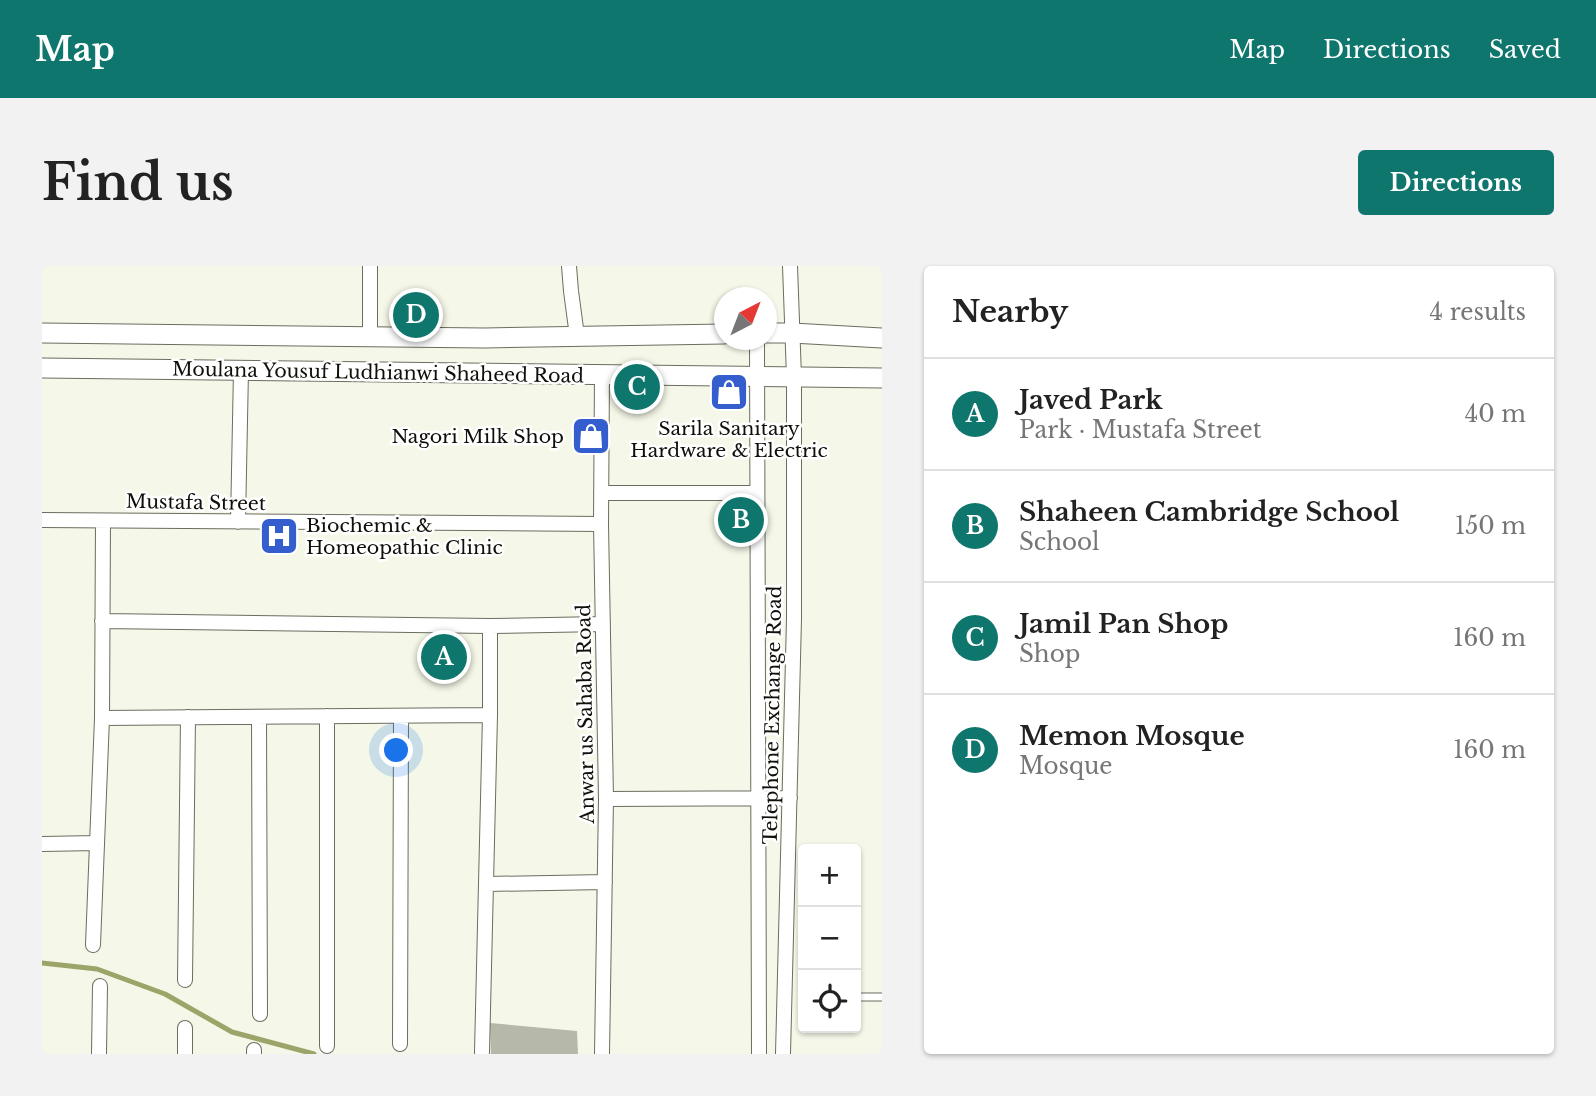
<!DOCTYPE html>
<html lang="en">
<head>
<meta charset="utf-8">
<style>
  :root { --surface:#fff; --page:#f2f2f2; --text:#222; --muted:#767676; --line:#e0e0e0; --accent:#0f766e }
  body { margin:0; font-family:"Libre Baskerville",serif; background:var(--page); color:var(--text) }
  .controls { position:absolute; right:21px; bottom:21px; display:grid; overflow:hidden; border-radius:7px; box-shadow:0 2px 5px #0004 }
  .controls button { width:63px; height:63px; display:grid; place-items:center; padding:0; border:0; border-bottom:2px solid var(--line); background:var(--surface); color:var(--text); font:35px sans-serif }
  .compass { position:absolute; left:672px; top:21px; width:63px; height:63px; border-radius:50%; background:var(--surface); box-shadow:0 2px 5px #0004; rotate:42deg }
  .you { position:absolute; left:355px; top:485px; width:24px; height:24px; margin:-18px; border:5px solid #fff; border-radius:50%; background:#1a73e8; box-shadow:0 0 0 10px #1a73e833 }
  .badge { display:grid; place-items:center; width:46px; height:46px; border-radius:50%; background:var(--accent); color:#fff; font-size:23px; font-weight:700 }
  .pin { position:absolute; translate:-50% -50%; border:4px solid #fff; box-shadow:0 2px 7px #0006 }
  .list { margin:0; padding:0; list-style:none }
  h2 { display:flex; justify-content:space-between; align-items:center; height:91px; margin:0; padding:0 28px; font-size:30px }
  h2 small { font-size:23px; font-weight:400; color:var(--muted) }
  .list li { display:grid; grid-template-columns:46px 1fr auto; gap:21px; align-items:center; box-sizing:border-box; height:112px; padding:0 28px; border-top:2px solid var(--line) }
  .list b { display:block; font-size:26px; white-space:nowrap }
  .list p { margin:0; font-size:23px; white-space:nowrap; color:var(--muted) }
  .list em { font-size:23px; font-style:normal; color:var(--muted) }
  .icon { flex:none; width:38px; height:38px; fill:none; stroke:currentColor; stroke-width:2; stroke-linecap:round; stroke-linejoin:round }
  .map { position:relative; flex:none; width:840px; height:788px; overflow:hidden; border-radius:7px }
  header { display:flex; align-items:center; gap:42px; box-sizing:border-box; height:98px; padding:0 35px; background:var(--accent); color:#fff }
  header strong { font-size:33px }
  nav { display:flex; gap:38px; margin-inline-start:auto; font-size:24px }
  .intro { display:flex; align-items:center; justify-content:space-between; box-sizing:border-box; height:168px; padding:0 42px }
  h1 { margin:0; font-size:49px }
  .button { padding:18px 32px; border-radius:7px; background:var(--accent); color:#fff; font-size:24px; font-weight:700 }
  main { display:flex; gap:42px; padding:0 42px }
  aside { flex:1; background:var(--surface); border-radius:7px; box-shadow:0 2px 5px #0004 }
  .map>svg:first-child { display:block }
</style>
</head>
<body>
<header>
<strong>Map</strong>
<nav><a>Map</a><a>Directions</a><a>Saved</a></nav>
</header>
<div class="intro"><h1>Find us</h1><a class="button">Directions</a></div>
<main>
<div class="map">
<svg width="840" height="788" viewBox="0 0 840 788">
  <rect width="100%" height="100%" fill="#f5f8e8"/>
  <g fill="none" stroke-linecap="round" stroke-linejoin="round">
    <!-- stream -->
    <path stroke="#9ca46a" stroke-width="5" d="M0,697L55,703L123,728L190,766L272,788"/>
  </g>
  <!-- building -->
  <path fill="#b6b8a9" d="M448,757L535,765L536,788H449Z"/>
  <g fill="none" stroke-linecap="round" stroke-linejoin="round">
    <!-- lane casing -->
    <g stroke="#6a6d5f" stroke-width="9">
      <path id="lane" d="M814,731H840"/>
    </g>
    <!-- street casing -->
    <g stroke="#6a6d5f" stroke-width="16">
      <path id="street" d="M527,0L529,25L535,70
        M328,71V0
        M715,74L717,788
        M559,227H715
        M0,254L559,258
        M196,256L199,104
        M60,355L448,360L561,358
        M285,450V780
        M217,451L218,748
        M60,452L448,449
        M564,533L748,532
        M0,578L55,577
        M444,618L563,616
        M51,679L60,452L61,255
        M143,714L146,451
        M143,762V788
        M358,778L359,450
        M212,784V788
        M440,786L448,449V360
        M57,788L58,720
        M560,788L564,533L559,258L560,108
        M741,788L752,353V111L748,0"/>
    </g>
    <!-- secondary casing -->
    <g stroke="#6a6d5f" stroke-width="21">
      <path id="secondary" d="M0,67L443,72L682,68
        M724,67H750L840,72
        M0,102L840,112"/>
    </g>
    <!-- lane -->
    <use href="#lane" stroke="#fff" stroke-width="7"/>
    <!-- street -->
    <use href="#street" stroke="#fff" stroke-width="14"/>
    <!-- secondary -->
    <use href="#secondary" stroke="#fff" stroke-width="19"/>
  </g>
  <!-- icons -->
  <defs>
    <g id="shop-square" transform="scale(2.0125)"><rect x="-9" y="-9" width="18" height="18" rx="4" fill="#345dcd" stroke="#fff"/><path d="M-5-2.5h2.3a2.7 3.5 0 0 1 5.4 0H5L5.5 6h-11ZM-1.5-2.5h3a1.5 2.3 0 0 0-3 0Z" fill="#fff"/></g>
    <g id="hospital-square" transform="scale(2.0125)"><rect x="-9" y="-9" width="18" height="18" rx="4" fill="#345dcd" stroke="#fff"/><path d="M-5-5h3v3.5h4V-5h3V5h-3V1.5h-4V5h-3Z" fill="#fff"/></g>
  </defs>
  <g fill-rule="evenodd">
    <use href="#shop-square" x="687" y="126"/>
    <use href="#shop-square" x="549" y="170"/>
    <use href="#hospital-square" x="237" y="270"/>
  </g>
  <g text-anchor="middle" stroke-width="5" stroke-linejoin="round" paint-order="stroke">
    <!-- street labels -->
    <g font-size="19" fill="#0f100a" stroke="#fff">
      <text transform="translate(336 106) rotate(1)" y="7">Moulana Yousuf Ludhianwi Shaheed Road</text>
      <text transform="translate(154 236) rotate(1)" y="7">Mustafa Street</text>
      <text transform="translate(543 448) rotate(-91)" y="7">Anwar us Sahaba Road</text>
      <text transform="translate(730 449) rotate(-89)" y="7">Telephone Exchange Road</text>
    </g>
    <!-- poi labels -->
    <g font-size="19" fill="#0f100a" stroke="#fff">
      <text x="687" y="169">Sarila Sanitary<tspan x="687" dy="22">Hardware &amp; Electric</tspan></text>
      <text x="522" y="177" text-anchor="end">Nagori Milk Shop</text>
      <text x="264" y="266" text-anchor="start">Biochemic &amp;<tspan x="264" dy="22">Homeopathic Clinic</tspan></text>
    </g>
  </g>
</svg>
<div class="controls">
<button>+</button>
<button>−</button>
<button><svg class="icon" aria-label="locate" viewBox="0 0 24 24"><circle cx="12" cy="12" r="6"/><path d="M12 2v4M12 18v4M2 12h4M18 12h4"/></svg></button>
</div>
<svg class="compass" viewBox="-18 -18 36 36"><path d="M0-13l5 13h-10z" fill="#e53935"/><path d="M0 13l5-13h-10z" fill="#767676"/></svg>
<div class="you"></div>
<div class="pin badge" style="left:402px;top:391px">A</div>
<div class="pin badge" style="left:699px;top:254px">B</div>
<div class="pin badge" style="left:595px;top:121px">C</div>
<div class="pin badge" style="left:374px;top:49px">D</div>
</div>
<aside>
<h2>Nearby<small>4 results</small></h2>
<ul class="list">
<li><span class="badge">A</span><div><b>Javed Park</b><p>Park · Mustafa Street</p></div><em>40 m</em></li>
<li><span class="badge">B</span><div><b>Shaheen Cambridge School</b><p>School</p></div><em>150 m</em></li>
<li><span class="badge">C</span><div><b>Jamil Pan Shop</b><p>Shop</p></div><em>160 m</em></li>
<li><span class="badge">D</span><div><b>Memon Mosque</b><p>Mosque</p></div><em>160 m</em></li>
</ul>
</aside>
</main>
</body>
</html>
